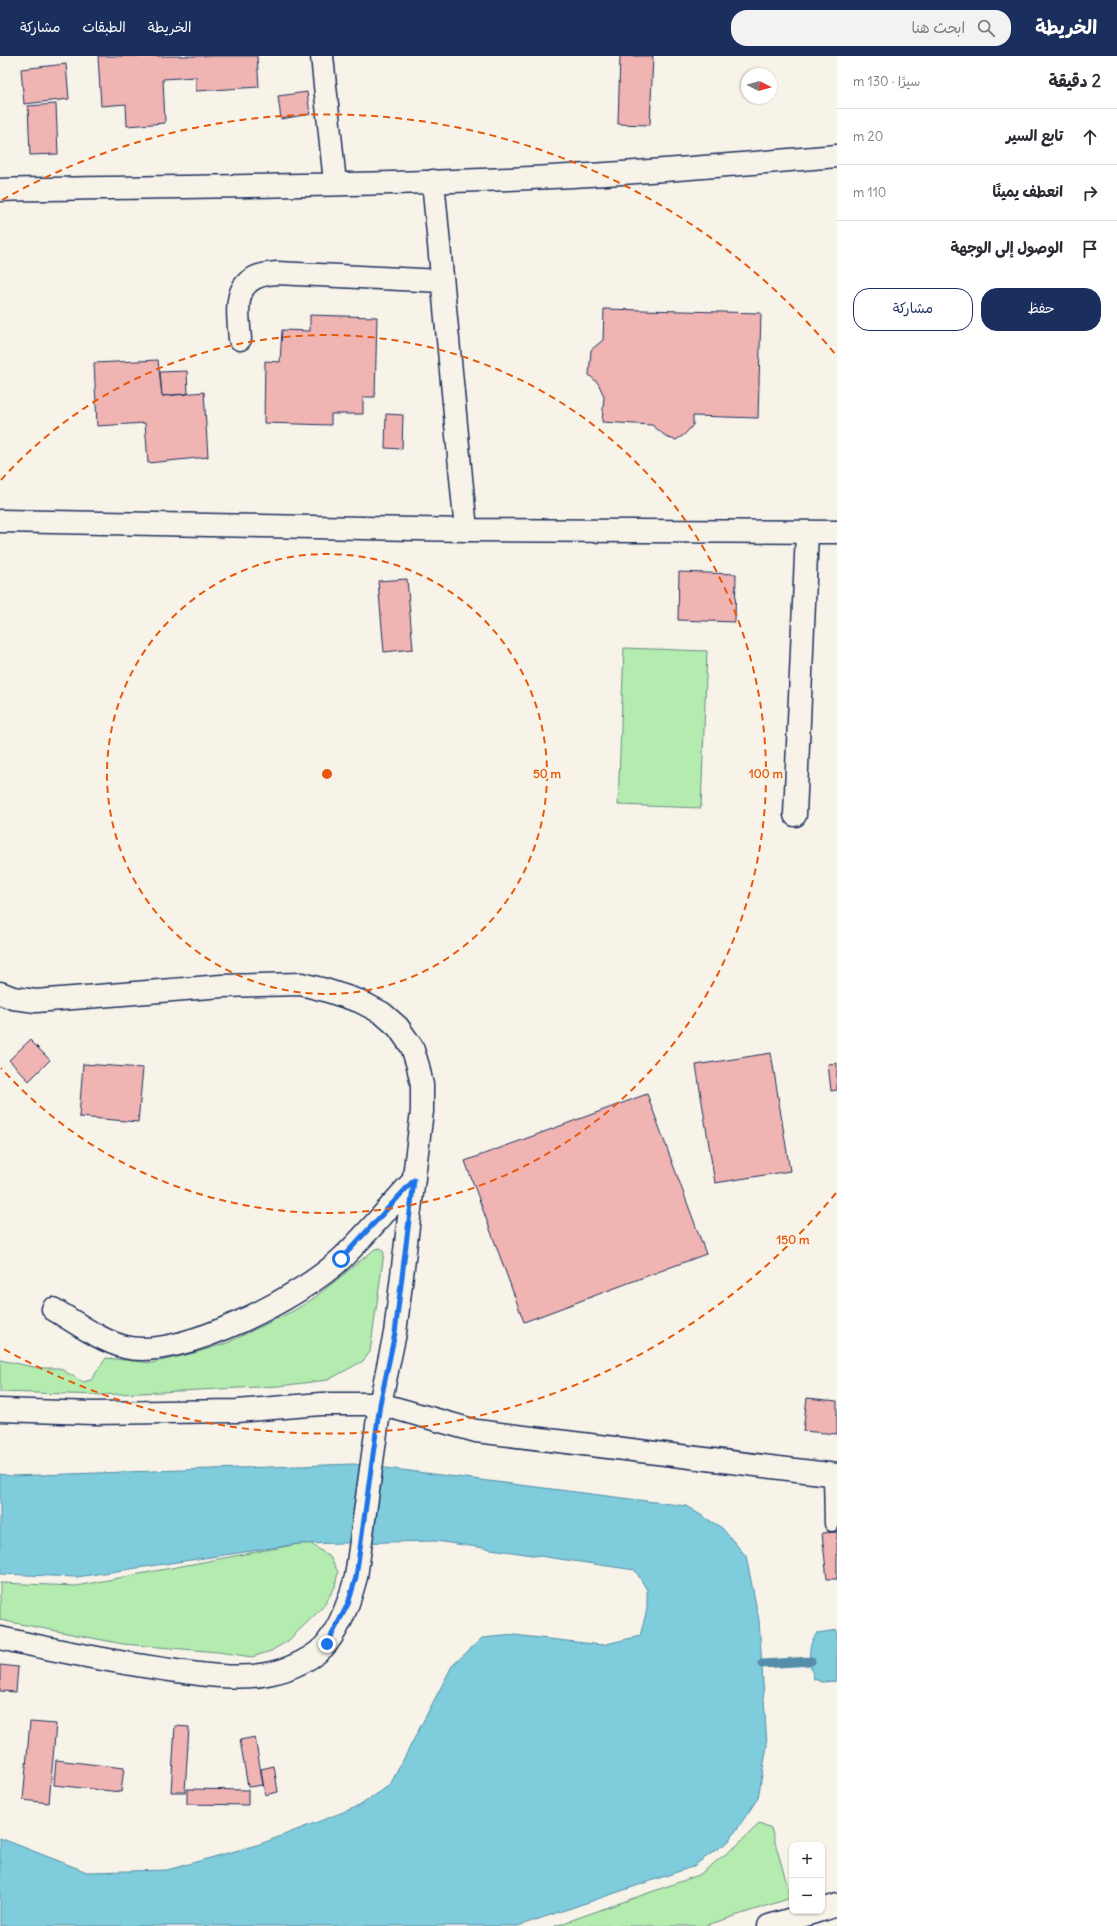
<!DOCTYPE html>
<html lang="ar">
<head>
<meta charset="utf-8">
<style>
  :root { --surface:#fff; --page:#f2f2f3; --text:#2b2b33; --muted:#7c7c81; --line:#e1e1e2; --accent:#1b2f5e }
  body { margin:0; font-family:Delius,"Playpen Sans Arabic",sans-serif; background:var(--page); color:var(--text); direction:rtl }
  .controls { position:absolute; right:12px; bottom:12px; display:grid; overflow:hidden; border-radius:8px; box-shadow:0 1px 3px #0004 }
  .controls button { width:36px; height:36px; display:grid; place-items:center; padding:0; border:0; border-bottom:1px solid var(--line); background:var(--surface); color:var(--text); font:20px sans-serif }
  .compass { position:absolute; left:741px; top:12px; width:36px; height:36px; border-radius:50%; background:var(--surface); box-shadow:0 1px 3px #0004; rotate:95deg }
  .stop { position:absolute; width:12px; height:12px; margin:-9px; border:3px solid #1a73e8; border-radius:50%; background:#fff }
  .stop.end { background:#1a73e8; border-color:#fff; box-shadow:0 1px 4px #0008 }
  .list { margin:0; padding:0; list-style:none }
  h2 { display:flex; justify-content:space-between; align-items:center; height:52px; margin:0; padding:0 16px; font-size:17px }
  h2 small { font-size:13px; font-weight:400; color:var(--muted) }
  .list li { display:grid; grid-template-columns:26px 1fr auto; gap:12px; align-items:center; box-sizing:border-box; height:56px; padding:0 16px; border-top:1px solid var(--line) }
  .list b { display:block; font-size:15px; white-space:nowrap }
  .list em { font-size:13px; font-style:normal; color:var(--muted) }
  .actions { display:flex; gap:8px; padding:12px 16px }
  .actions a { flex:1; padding:9px 0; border:1px solid var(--accent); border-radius:16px; text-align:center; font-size:14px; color:var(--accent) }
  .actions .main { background:var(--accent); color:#fff }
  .icon { flex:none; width:22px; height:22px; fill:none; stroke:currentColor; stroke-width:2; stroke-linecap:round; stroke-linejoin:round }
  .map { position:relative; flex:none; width:837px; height:1870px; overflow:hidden; direction:ltr }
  header { display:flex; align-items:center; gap:24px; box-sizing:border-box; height:56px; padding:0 20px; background:var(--accent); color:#fff }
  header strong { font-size:19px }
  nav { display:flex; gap:22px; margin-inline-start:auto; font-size:14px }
  .search { width:280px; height:36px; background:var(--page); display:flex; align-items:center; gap:10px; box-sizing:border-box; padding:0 14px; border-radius:16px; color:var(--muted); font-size:15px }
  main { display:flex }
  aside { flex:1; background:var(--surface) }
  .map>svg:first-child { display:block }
</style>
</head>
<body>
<header>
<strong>الخريطة</strong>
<div class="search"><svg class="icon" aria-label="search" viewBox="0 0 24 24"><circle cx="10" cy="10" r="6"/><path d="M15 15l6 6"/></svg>ابحث هنا</div>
<nav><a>الخريطة</a><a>الطبقات</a><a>مشاركة</a></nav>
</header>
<main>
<aside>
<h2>2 دقيقة<small>سيرًا · 130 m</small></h2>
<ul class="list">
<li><svg class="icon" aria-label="ahead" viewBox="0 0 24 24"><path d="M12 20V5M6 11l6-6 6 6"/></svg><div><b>تابع السير</b></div><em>20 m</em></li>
<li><svg class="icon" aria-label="right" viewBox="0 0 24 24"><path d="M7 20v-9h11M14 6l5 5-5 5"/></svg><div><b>انعطف يمينًا</b></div><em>110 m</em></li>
<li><svg class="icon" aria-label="arrive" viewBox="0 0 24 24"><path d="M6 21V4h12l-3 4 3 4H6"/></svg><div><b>الوصول إلى الوجهة</b></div></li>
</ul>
<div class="actions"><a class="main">حفظ</a><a>مشاركة</a></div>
</aside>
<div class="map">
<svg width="837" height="1870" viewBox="0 0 837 1870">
  <rect width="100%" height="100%" fill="#f7f3e8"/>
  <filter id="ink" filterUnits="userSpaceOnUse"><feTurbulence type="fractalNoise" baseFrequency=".025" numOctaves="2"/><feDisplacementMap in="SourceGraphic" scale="8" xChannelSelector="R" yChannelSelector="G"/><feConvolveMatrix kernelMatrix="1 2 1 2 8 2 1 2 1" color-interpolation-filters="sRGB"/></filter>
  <g filter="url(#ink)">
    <!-- green -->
    <path fill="#b4ebae" stroke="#688d86" d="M624,592L707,595L701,752L618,749Z
      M381,1192L384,1197L370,1296L363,1305L328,1324L279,1330L100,1339L0,1336V1304L39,1312H59L83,1326L91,1324L106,1302L152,1307L194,1297L227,1287L295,1254L314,1242L375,1193Z
      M310,1487L330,1501L338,1516L335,1531L322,1552L288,1585L271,1595L252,1601L218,1596L123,1588L0,1564V1527L76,1530L298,1488Z
      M760,1767L771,1772L791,1842L704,1870H555L699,1819L736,1790Z"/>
    <!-- water -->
    <path fill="#7eccdc" stroke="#568daa" d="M354,1408L686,1450L722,1472L746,1500L759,1564L767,1690L758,1742L729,1785L692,1811L518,1870H0V1782L87,1816L167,1814L260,1788L359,1750L390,1729L452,1610L482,1582L514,1579L602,1589L640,1580L647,1553V1534L635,1514L436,1485L298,1488L77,1521L0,1518V1418L11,1420Z
      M837,1574V1625L822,1626L814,1623C809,1606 806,1591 817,1577Z"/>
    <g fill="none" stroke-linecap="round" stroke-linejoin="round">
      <!-- stream -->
      <path stroke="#568daa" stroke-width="9" d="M762,1608L811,1605"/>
    </g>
    <!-- building -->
    <path fill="#f0b4b3" stroke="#1b2f5e" d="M98,0H257L259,31L196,35V21L163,23L165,67L127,70L126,48L101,50Z
      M620,0H653L650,69L618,68Z
      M66,8L69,43L24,48L21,13Z
      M307,36L310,58L281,63L278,40Z
      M56,48L58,98L30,99L28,50Z
      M604,253L761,257L758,362L693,360V369L684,379L676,384L668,382L652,369L602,366L604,340L598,327L589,319L591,294L603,284Z
      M310,259L377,261L375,341H363V358H331V369L264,367L265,305L280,306L282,274L310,275Z
      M158,304L162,340L204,336L208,401L148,407L145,367L97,370L94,307Z
      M187,315L188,338L162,340L160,316Z
      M386,358L403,359L402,393L385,392Z
      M679,516L736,518L735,566L678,564Z
      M407,523L413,593L384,596L378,525Z
      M30,984L50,1004L29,1025L9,1004Z
      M771,997L790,1115L715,1127L696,1009Z
      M837,1007V1034L831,1035L828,1008Z
      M83,1008L143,1012L138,1066L79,1061Z
      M647,1038L706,1198L524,1266L465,1105Z
      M807,1342L837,1345V1378L803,1375Z
      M837,1476V1523H827L822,1477Z
      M0,1609L18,1611L16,1636L0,1635Z
      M30,1666L56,1668L49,1747L23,1744Z
      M175,1670L189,1671L185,1736H171Z
      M255,1681L263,1729L248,1731L240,1684Z
      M56,1704L124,1712L121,1736L54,1729Z
      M274,1710L278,1736L265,1739L261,1713Z
      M187,1733L248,1734V1749L187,1748Z"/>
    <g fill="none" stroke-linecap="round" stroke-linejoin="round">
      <!-- lane casing -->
      <g stroke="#1b2f5e" stroke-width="17">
        <path id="lane" d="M831,1419L832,1468"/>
      </g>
      <!-- street casing -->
      <g stroke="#1b2f5e" stroke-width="25">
        <path id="street" d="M322,0L335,127
          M433,125L466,474
          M0,134C196,130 393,130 589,119C672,114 755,107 837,100
          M240,283C237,249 232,219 277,217L442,225
          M0,465L466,474L837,476
          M795,759L807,476
          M0,937L13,942L36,945L222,930L301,928L325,934L359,945L382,957L398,971L412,991L418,1010L422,1029V1055L395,1277L380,1348L476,1375L837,1419
          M53,1253C75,1266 101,1285 125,1291C180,1305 303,1240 342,1202C367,1178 390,1150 414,1124
          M0,1354L93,1357L237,1355L321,1348H380L356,1521C350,1543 342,1568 327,1587C317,1601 288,1614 272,1617C239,1625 197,1618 163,1613C108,1605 54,1594 0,1582
          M822,1854L837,1849
          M769,1870L818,1855"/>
      </g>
      <!-- lane -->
      <use href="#lane" stroke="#f7f3e8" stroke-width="14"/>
      <!-- street -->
      <use href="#street" stroke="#f7f3e8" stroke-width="22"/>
    </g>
  </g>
  <g fill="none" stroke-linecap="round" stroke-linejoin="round" filter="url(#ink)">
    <!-- route -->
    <path stroke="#1a73e8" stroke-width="5" d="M327,1588L348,1548L356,1521L380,1348L395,1277L414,1124L341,1203"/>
  </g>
  <!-- distance rings -->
  <g fill="none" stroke="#e8590c" stroke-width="2" stroke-dasharray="7 5">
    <circle cx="327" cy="718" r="220"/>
    <path d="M1 424A439 439 0 1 1 1 1012"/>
    <path d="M836 1137A659 659 0 0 1 2 1292M2 144A659 659 0 0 1 836 299"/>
  </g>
  <circle cx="327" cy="718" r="6" fill="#e8590c" stroke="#f7f3e8" stroke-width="2"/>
  <g font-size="12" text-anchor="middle" font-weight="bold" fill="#e8590c" stroke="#f7f3e8" stroke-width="4" stroke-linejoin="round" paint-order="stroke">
    <text x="547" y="722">50 m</text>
    <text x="766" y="722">100 m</text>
    <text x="793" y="1188">150 m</text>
  </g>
</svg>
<div class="controls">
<button>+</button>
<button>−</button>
</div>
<svg class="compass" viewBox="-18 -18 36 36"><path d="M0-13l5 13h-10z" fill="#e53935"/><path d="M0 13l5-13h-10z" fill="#7c7c81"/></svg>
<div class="stop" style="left:341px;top:1203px"></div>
<div class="stop end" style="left:327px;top:1588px"></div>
</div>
</main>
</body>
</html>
